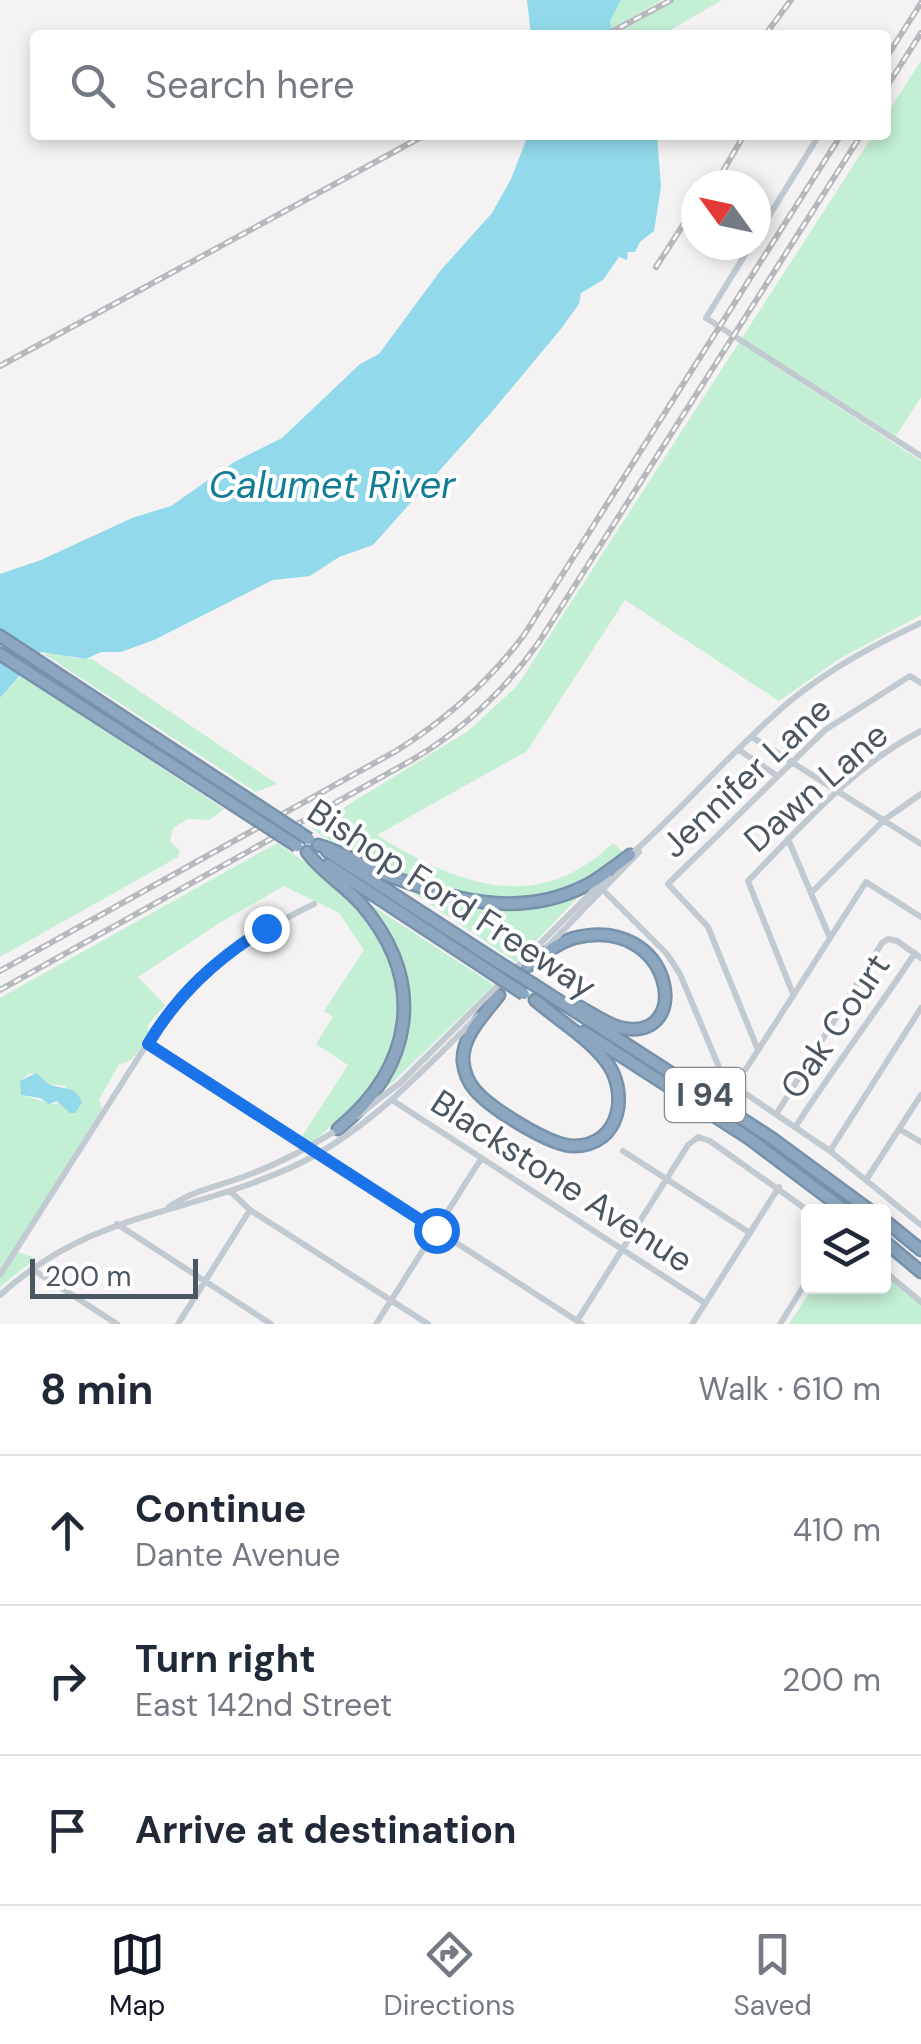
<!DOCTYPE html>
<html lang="en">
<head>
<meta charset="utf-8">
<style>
  :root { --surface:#fff; --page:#f6f6f7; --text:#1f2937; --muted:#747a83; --line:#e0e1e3; --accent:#111827 }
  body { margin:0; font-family:"DM Sans",sans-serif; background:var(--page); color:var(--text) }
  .controls { position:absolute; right:30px; bottom:30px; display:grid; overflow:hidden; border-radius:10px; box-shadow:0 5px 15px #0003 }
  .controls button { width:90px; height:90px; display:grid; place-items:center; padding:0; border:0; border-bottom:2px solid var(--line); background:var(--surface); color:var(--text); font:50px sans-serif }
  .compass { position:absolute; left:681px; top:170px; width:90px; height:90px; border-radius:50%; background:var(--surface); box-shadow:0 5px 15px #0003; rotate:303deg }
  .scale { position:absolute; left:30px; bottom:25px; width:168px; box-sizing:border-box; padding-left:10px; border:5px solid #4a5660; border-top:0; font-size:28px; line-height:35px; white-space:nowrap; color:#4a5660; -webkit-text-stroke:8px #fff; paint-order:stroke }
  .stop { position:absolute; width:30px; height:30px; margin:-22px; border:8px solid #1a73e8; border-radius:50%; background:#fff }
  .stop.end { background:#1a73e8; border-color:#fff; box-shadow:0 2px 10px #0008 }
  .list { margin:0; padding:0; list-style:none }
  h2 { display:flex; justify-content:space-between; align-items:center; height:130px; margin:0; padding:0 40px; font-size:42px }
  h2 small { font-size:32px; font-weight:400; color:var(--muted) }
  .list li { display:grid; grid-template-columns:65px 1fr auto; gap:30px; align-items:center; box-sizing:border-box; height:150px; padding:0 40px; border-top:2px solid var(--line) }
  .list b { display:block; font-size:38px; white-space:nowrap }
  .list p { margin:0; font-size:32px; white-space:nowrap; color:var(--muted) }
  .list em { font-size:32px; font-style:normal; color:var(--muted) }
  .icon { flex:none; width:55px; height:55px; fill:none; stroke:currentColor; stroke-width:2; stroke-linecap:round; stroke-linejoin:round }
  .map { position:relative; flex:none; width:921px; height:1324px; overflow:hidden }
  .search { position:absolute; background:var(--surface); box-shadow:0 5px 15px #0003; left:30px; right:30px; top:30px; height:110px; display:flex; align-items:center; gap:25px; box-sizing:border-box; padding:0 35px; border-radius:10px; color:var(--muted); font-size:38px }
  .sheet { height:580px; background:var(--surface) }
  nav { display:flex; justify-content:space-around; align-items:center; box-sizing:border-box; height:140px; border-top:2px solid var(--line); background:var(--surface); font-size:28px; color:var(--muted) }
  nav a { display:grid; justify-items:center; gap:5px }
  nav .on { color:var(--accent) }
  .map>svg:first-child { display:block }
</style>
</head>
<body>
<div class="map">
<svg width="921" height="1324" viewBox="0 0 921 1324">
  <rect width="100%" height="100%" fill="#f4f2f2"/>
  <!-- green -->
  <path fill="#c3efd4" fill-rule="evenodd" d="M621,0H662L612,29L610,21Z
    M676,0H722L662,35H613Z
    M921,61V397L896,436L775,359L772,364L921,461V615L839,659L779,701L625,600L527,751L377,835C457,885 537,916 613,843L623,852V855C600,868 582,885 557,893C478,918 375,872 311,828L468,731L517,686L873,135H886V115Z
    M53,652L73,658L92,659L277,784L256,792L44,654Z
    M21,676L224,809L209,820L188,819L173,828L170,841L180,851L178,857L0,957V698Z
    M277,843C341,885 404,934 398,1017C397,1038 392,1059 381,1076C365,1103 336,1119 315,1141L308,1142L301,1138L348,1065L316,1044L333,1017L324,1011L364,950L339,913L284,886L221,922L138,977L165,1005L147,1026L149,1032C142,1045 135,1063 119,1064L99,1100L102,1109L0,1271V998ZM36,1073L49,1084L66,1086L61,1103L52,1104L21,1095L20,1081L28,1074Z
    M403,886C443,899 485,915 528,907C546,904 566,895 581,894L516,962Z
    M371,905L494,985L376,1098C381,1089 391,1077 396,1065C425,1002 395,962 369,907Z
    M18,1252L36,1258L0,1287V1280Z
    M884,1274L921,1305V1324H789L813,1287L884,1286Z"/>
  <!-- water -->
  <path fill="#92daeb" d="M527,0H621L610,21L613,35H531Z
    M528,135H657L661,187L654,231L640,242L635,252H628L627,260L619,257L603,280L581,293L579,304L560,330L490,414L373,545L339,557L310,576L273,580L154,640L121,652H101L86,659L41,652L0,698V574L41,560L132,518L171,506L234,462L282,438L360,364L379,354L441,270L492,213L511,179Z
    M36,1073C41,1076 44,1081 49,1084C64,1091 76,1084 82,1103L75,1113H70L57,1101L49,1104L40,1098L21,1095L20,1081Z"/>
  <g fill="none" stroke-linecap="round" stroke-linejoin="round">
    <!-- highway casing -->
    <g stroke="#7791ab" stroke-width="15">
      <path id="highway" d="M0,636L222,782
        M0,654L209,789
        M318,845C341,851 359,864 382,873C449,899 517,920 585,886C601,878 616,865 630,855
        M327,851L498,962
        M307,852C322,873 345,885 362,905C428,983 413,1067 338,1129
        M328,865L489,971
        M528,966C542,956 557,943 574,938C673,913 695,1043 622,1028C608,1025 593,1014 580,1007
        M533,984L770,1137L872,1212
        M499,995C485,1014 462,1035 463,1061C464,1072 468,1082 475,1090C490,1108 550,1146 574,1146C621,1146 630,1091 605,1060C587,1037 558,1020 535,1000
        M584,1032L750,1139L847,1212
        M884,1220L921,1250
        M884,1241L921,1272"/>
    </g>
    <!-- minor -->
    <path stroke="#c1cad1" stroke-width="6" d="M756,237L819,135
      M751,245L706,318L921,456
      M752,737L921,844
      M739,750L776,775
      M788,839L830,938
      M628,857C684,808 732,750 789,702C829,669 874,645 921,623
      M603,890L667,954L680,974L724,1079L830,1151L921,1225
      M811,893L884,820L921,794
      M547,947L639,852
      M793,994L748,881C801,827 853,766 921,731
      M147,1043L582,1324
      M758,1050L708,927L668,884L825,730L910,676L921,683
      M746,1069L866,882L921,917
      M392,1100L705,1303
      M777,1113L882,943L888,939L897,941L921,958
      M357,1116L400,1083L608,876
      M796,1126C834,1067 876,1012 915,953
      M899,1129L921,1142
      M623,1151L750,1233
      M830,1151L921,1008
      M866,1180L921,1095
      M230,1191L250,1210L428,1324
      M169,1207C192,1190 221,1186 248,1175C281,1163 309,1147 339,1129
      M117,1224L271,1324
      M32,1269L117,1324
      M884,1271L921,1302
      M0,1275L159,1025C200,969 252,934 314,904
      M0,1295C93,1211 183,1216 290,1168C365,1134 420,1073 478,1016
      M577,1321L688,1145L698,1137L710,1141L810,1212
      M178,1324L250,1210
      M376,1324L481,1159
      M692,1324L779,1187
      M780,1324L808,1279"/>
    <!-- highway -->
    <use href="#highway" stroke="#8ca6bf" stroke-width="10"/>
    <!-- rail casing -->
    <g stroke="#b5b8bc" stroke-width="6">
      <path id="rail" d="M606,35L671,0
        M765,35L791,0
        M886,58L921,3
        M886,88L921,33
        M715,185L744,135
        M656,267L696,205
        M0,366L425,135
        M0,971L396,751C447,719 488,683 524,635L841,135
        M0,990L412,760C463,730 505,690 539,642L861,135"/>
    </g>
    <!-- rail -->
    <use href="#rail" stroke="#fff" stroke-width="2.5" stroke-dasharray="8" stroke-linecap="butt"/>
    <!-- highway-bridge casing -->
    <g stroke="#7791ab" stroke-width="15" stroke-linecap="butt">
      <path id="highway-bridge" d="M222,782L309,839
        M209,789L297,846
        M498,962L533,984
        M489,971L524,994"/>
    </g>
    <!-- highway-bridge -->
    <use href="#highway-bridge" stroke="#8ca6bf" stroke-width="10"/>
  </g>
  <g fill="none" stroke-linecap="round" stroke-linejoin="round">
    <!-- route -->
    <path stroke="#1a73e8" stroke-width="12" d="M266,928C216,959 178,994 148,1044L436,1230"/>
  </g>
  <g text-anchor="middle" stroke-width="8" stroke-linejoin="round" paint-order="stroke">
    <!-- shield labels -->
    <rect fill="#fff" stroke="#808990" stroke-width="2.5" x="665" y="1068" width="80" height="54" rx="8"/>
    <g font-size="32" font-weight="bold" fill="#4a5660">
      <text x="705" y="1106">I 94</text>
    </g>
    <!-- street labels -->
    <g font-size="35" fill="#4a5660" stroke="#fff">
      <text transform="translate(746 777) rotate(-43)" y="12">Jennifer Lane</text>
      <text transform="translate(816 787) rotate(-41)" y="12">Dawn Lane</text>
      <text transform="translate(452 899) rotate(33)" y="12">Bishop Ford Freeway</text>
      <text transform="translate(835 1026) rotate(-56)" y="12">Oak Court</text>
      <text transform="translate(562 1181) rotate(33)" y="12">Blackstone Avenue</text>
    </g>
    <!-- water labels -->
    <g font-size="38" font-style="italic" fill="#107c96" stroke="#fff">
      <text x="332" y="498">Calumet River</text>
    </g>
  </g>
</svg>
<div class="controls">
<button><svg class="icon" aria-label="layers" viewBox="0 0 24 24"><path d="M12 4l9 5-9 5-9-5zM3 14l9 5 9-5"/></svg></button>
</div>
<svg class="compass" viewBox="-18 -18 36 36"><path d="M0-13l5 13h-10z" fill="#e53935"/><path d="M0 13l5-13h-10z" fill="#747a83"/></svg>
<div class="scale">200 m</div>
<div class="stop" style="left:436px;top:1230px"></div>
<div class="stop end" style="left:266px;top:928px"></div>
<div class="search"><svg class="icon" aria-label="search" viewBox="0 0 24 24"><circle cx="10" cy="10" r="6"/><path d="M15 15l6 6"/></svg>Search here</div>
</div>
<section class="sheet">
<h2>8 min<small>Walk · 610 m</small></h2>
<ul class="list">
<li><svg class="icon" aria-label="ahead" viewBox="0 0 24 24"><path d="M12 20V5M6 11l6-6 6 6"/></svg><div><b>Continue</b><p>Dante Avenue</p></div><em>410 m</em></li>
<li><svg class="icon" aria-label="right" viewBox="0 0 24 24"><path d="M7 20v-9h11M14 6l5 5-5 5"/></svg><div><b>Turn right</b><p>East 142nd Street</p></div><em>200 m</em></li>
<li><svg class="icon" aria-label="arrive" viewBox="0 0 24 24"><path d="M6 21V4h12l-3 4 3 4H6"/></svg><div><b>Arrive at destination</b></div></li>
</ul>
</section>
<nav>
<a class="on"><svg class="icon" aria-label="map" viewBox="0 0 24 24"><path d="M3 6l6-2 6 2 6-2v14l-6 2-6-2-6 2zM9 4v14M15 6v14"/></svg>Map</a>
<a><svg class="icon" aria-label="directions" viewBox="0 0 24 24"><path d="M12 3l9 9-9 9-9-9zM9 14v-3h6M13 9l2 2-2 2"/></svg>Directions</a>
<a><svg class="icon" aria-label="saved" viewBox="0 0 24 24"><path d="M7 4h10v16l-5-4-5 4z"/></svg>Saved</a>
</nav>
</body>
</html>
